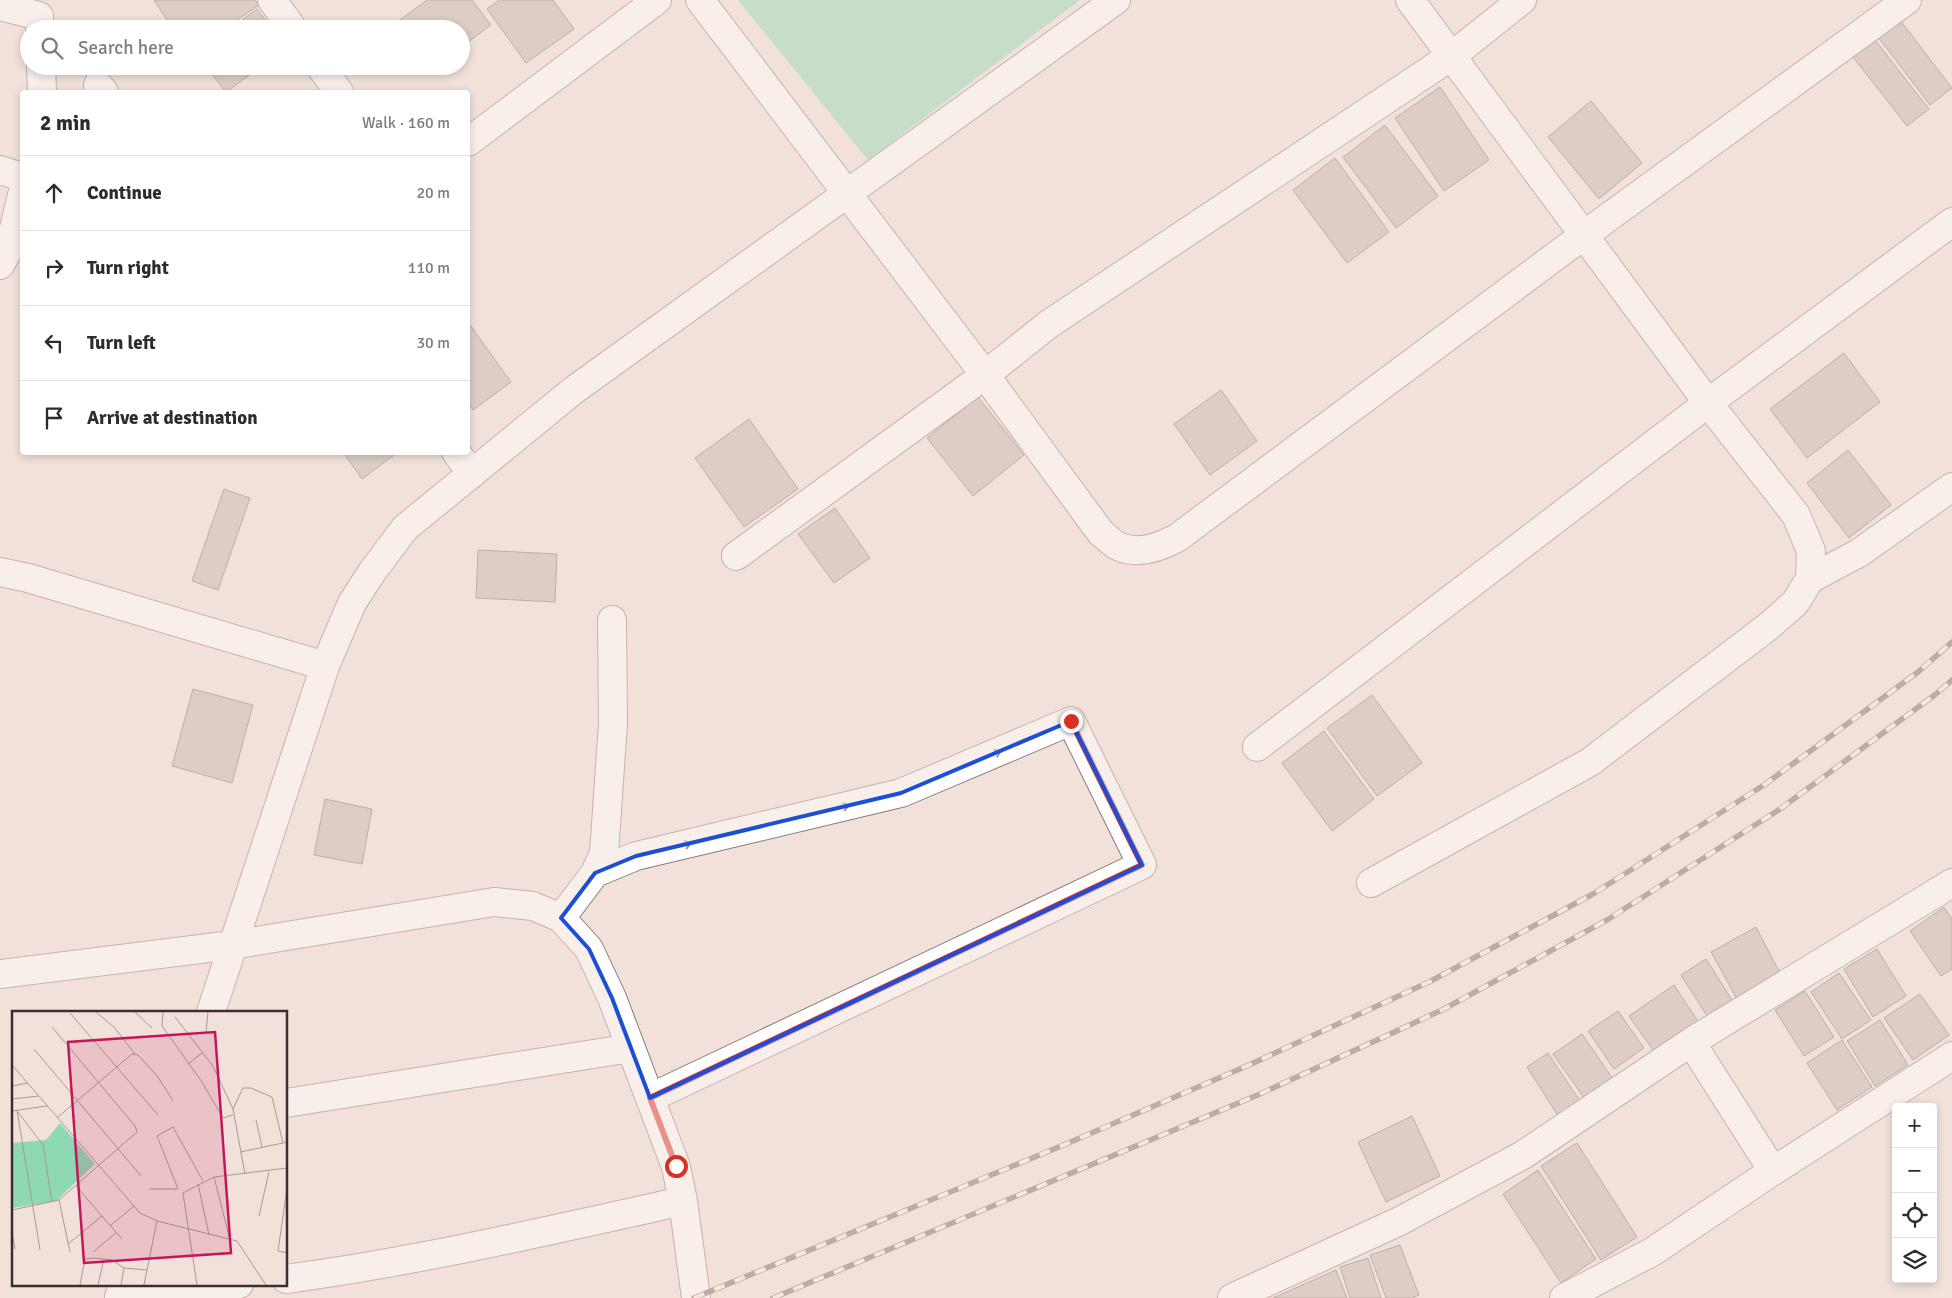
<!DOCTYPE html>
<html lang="en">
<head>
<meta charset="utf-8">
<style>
  :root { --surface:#fff; --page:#f7f7f7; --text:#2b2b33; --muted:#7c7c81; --line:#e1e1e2 }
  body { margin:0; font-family:Signika,sans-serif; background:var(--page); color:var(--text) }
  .controls { position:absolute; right:15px; bottom:15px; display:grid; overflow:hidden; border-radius:5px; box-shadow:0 2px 8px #0003 }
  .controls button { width:45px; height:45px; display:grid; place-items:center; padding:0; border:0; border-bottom:1px solid var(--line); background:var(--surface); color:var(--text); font:25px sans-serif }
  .stop { position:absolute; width:15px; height:15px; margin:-11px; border:4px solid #d93025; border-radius:50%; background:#fff }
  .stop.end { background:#d93025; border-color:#fff; box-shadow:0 1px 5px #0008 }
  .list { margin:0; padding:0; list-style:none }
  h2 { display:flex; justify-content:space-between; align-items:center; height:65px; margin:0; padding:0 20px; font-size:21px }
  h2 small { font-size:16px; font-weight:400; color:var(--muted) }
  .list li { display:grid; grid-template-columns:32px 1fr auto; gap:15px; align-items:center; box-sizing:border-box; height:75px; padding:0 20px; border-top:1px solid var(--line) }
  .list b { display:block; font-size:19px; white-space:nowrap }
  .list em { font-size:16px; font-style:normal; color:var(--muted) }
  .icon { flex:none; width:28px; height:28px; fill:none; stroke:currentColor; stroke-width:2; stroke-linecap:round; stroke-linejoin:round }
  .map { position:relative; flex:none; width:1952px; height:1298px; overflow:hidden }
  .search { position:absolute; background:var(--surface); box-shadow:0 2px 8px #0003; left:20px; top:20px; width:450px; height:55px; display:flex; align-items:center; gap:12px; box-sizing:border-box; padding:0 18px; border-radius:28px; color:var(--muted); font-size:19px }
  .panel { position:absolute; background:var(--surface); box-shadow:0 2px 8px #0003; left:20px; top:90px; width:450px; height:365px; border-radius:5px }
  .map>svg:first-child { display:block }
</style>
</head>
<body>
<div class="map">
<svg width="1952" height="1298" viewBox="0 0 1952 1298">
  <rect width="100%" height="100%" fill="#f2e1da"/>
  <!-- green -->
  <path fill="#8fd8b4" d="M738,0H1080L868,160Z"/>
  <!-- building -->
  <path fill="#c4b3ad" stroke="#7e6f6a" d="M154,0H255L259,5L224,29H173Z
    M427,0H472L491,25L461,47V29H402L397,22Z
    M499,0H553L574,29L526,63L487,9Z
    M257,9L272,29H230Z
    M1900,20L1952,88L1930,105L1878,37Z
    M1875,40L1929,109L1907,126L1853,57Z
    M205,66H262L226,92Z
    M1440,87L1489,160L1444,191L1395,118Z
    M1591,101L1642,163L1599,199L1548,137Z
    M1385,125L1438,196L1396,228L1343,157Z
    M1335,158L1389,232L1347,263L1293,190Z
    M468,322L511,382L473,410L468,402Z
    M1844,353L1880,402L1807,458L1770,409Z
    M1221,390L1257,441L1210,475L1174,424Z
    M978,397L1024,455L973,496L927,438Z
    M749,419L798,489L744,527L695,458Z
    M1848,450L1891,505L1849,538L1807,483Z
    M343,452H398L362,479Z
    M224,489L250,498L218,590L192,581Z
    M835,508L870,558L834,583L798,534Z
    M478,550L557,554L555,602L476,598Z
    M193,689L253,705L232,783L172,766Z
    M1372,695L1422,763L1377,796L1327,728Z
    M1324,731L1374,799L1332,831L1282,763Z
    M325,799L372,809L362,864L314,855Z
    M1944,907L1952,919V969L1941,976L1910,931Z
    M1756,927L1781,975L1737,999L1711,952Z
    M1877,949L1906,996L1873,1017L1844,969Z
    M1706,959L1734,1003L1709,1019L1681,975Z
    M1839,973L1871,1020L1842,1039L1811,992Z
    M1674,985L1699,1023L1655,1053L1629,1016Z
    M1805,991L1834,1037L1804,1056L1775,1010Z
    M1920,994L1949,1035L1913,1060L1884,1018Z
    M1618,1011L1644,1048L1614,1069L1588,1031Z
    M1880,1020L1908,1065L1875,1086L1847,1041Z
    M1582,1034L1615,1082L1586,1101L1553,1054Z
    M1842,1040L1872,1087L1837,1110L1807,1063Z
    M1548,1053L1582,1104L1560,1119L1527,1067Z
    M1412,1116L1440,1176L1386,1202L1358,1142Z
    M1577,1143L1637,1237L1601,1260L1541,1166Z
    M1538,1170L1596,1259L1561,1283L1503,1194Z
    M1400,1245L1419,1295L1412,1298H1386L1370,1255Z
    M1368,1258L1381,1298H1350L1340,1267Z
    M1336,1270L1347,1298H1273Z"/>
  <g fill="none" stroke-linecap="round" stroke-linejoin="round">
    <!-- minor casing -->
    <g stroke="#8b7b76" stroke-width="30">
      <path id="minor" d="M272,0L293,29
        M700,0L985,375L1101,533C1107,537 1113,545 1120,547C1139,555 1160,547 1177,538L1584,235L1907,0
        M0,6L39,16L40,29
        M41,66L42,92
        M320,66L339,92
        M98,85L104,92
        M468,142L657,0
        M0,170L22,177
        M0,265L9,249L22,195
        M456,452L472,474
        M736,556L985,375L1049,324L1453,55L1522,0
        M0,572L28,578L325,666
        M1810,579L1859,553L1952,487
        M1257,747L1708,403L1952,222
        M595,873L636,856L901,793L1071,721L1142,865L650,1098
        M1371,883L1590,762L1769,626L1795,603L1810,579L1811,551L1796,515L1708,403L1410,0
        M561,918L595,873L604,853L613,724L612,620
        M0,974L232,945L494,902L533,906L561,918L589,949L612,998L676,1167L683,1201L696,1298
        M1691,1042L1773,1171
        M286,1103L631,1048
        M286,1279C420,1261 551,1230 683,1201
        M119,1297L239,1284
        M1232,1298L1400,1221L1523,1155L1691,1042L1952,883
        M1564,1298L1652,1252L1773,1171L1952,1056"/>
    </g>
    <!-- tertiary casing -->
    <g stroke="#8b7b76" stroke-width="30">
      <path id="tertiary" d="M211,1012L325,666L352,603L372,572L405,528L574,390L1116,0
        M119,1298L123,1284"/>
    </g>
    <!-- minor -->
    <use href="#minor" stroke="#fff" stroke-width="28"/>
    <!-- tertiary -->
    <use href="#tertiary" stroke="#fff" stroke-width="28"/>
    <!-- rail casing -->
    <g stroke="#766b68" stroke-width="5.5">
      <path id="rail" d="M694,1298L1066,1144L1249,1065L1429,982L1593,894L1764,785L1918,672L1952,642
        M773,1298L1260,1094L1442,1010L1607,920L1780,809L1936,694L1952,680"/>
    </g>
    <!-- rail -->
    <use href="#rail" stroke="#ffeee7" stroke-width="4" stroke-dasharray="11" stroke-linecap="butt"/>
  </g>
  <!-- one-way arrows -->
  <defs><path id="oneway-shaft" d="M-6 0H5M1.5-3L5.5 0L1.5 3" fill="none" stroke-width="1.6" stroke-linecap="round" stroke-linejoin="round" transform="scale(1.25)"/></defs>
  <g stroke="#9b9896">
    <use href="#oneway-shaft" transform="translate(994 754) rotate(-23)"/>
    <use href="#oneway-shaft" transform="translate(842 807) rotate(-13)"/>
    <use href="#oneway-shaft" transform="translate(684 845) rotate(-13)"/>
  </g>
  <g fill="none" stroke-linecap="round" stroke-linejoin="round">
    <!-- route -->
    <path stroke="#d93025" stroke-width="6" d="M676,1166L650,1098L1142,865L1071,721"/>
  </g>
  <!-- marked area -->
  <path d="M0 0H1952V1298H0ZM1071,721L1142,865L650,1098L612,998L589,949L561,918L595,873L636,856L901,793Z" fill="#f2e1da" fill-opacity=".55" fill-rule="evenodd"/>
  <path fill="none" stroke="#1d4ed8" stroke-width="4" stroke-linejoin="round" d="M1071,721L1142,865L650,1098L612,998L589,949L561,918L595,873L636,856L901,793Z"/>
  <!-- overview -->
  <g transform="translate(12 1011)">
    <rect width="275" height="275" fill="#f2e1da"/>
    <path d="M48,112L83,153L44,190L0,197V132L34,129Z" fill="#8fd8b4"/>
    <path fill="none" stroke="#a79a95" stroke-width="1" d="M84,1L102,16L123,43M123,1L140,17M151,1L150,15L190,71L211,107L221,104M58,2L146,104M163,6L201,55L221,98M194,21L196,1M22,38L129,165M176,53L190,42M0,54L128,202L145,210L225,230L254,274M0,75L16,72M0,88L27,85M5,99L28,239M0,100L35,95M6,101L31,134L40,191M46,106L120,43L126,44L146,66L161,90M244,109L250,136M228,141L271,132M233,163L221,98L231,77H239L260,86L271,132L275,131M202,166L218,229M186,173L197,224M64,175L110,228M137,178H166M166,178L145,125L161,116L191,170M275,178L266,240L275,242M47,189L58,241M0,199L47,189L125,121L123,115L40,16M247,205L257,161M98,215L122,195M0,221L3,238M56,233L90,205M81,241L104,222M112,257L135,259L145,210M68,274L73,248L82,247L100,249L112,257L109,274M86,274L92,248M132,274L135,259M185,274L171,182L202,166L275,157"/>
    <path fill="#c2185b" fill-opacity="0.15" stroke="#c2185b" stroke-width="2.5" d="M203,21L219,242L72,252L56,31Z"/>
    <rect width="275" height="275" fill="none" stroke="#37302e" stroke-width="2.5"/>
  </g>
</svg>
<div class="controls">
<button>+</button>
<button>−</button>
<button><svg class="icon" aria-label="locate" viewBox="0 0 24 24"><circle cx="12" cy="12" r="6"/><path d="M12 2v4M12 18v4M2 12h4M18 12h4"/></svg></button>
<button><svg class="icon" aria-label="layers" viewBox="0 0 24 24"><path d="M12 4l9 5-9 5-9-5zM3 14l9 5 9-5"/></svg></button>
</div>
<div class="stop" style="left:676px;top:1166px"></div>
<div class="stop end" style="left:1071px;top:721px"></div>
<div class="search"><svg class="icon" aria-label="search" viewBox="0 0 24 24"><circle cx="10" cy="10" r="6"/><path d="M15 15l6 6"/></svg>Search here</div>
<section class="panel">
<h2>2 min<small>Walk · 160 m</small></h2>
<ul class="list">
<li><svg class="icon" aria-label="ahead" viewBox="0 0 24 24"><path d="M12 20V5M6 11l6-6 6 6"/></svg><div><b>Continue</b></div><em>20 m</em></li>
<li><svg class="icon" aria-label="right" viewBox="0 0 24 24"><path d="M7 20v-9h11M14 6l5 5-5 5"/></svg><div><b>Turn right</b></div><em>110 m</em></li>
<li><svg class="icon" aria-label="left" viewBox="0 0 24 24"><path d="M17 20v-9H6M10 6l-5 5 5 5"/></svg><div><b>Turn left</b></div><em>30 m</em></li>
<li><svg class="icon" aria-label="arrive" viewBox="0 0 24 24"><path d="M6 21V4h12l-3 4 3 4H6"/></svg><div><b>Arrive at destination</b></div></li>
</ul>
</section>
</div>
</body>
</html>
